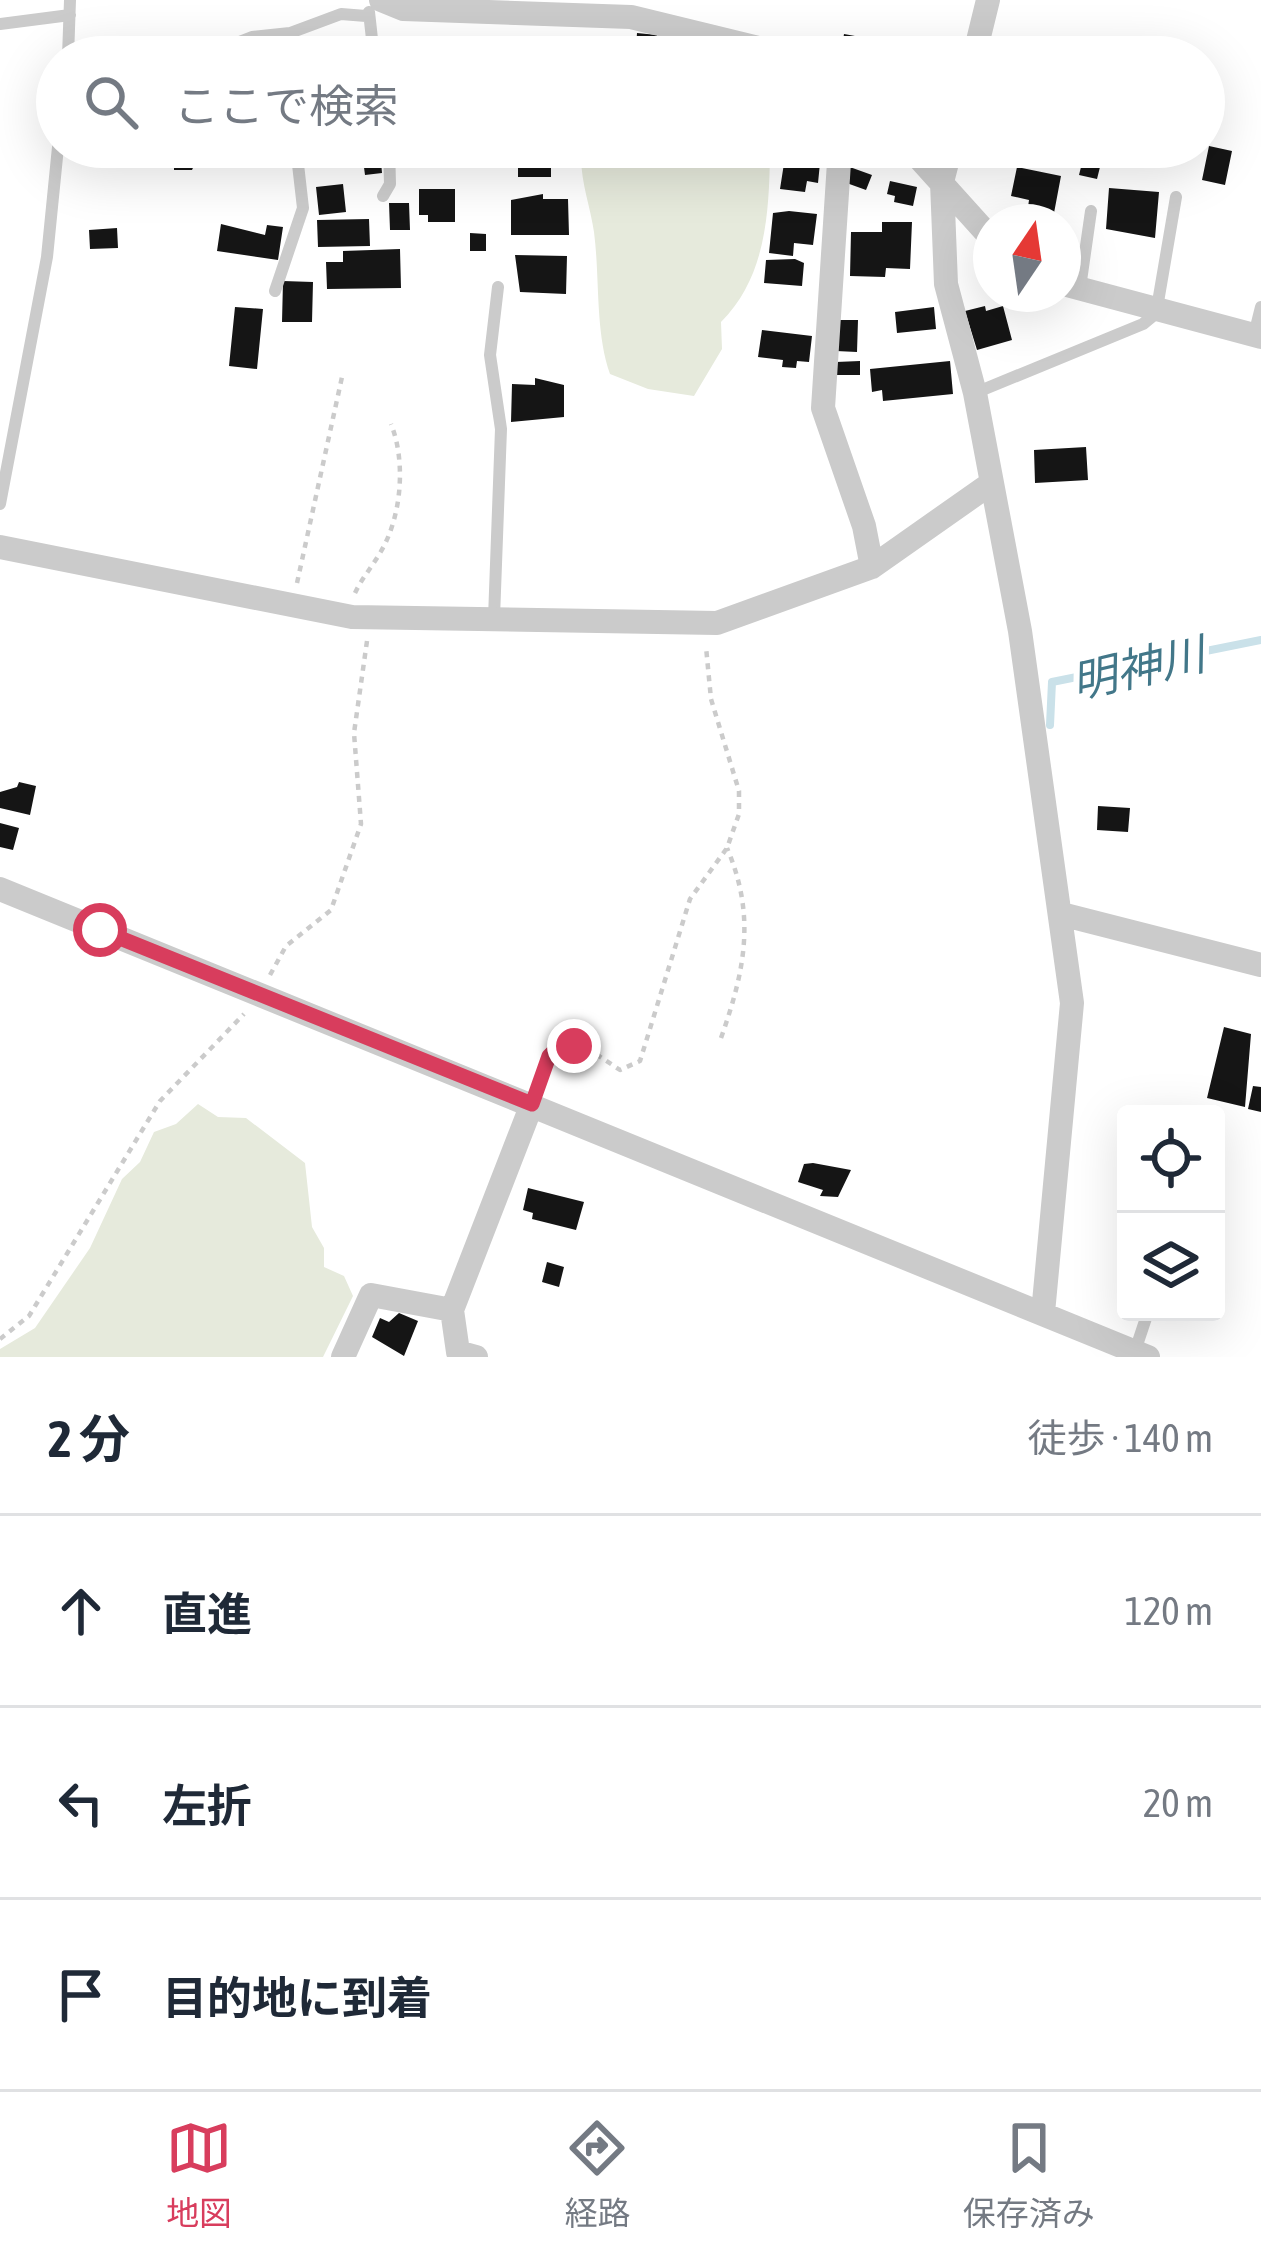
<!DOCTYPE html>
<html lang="ja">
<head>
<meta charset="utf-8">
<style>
  :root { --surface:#fff; --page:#f6f6f7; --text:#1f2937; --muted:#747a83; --line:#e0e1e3; --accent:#d83d5d }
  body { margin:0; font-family:"Asap Condensed","Noto Sans JP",sans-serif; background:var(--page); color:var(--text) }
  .controls { position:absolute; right:36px; bottom:36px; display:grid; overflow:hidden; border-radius:12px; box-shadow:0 12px 48px #0002 }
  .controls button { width:108px; height:108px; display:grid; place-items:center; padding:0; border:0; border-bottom:3px solid var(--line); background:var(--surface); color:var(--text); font:60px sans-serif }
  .compass { position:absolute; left:973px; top:204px; width:108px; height:108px; border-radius:50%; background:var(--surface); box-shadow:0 12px 48px #0002; rotate:13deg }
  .stop { position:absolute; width:36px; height:36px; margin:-27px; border:9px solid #d83d5d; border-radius:50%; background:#fff }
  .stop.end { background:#d83d5d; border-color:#fff; box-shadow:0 3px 12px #0008 }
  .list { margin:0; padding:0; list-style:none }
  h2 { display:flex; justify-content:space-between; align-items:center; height:156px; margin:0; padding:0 48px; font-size:51px }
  h2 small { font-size:39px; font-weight:400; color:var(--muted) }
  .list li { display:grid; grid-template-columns:78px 1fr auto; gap:36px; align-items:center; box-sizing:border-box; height:192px; padding:0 48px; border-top:3px solid var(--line) }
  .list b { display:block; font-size:45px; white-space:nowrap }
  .list em { font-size:39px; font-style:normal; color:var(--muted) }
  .icon { flex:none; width:66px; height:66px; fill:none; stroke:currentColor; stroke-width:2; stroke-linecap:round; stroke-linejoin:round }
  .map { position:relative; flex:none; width:1261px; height:1357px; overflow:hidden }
  .search { position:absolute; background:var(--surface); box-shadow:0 12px 48px #0002; left:36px; right:36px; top:36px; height:132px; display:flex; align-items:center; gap:30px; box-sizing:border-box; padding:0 42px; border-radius:66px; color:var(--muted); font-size:45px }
  .sheet { height:732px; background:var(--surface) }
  nav { display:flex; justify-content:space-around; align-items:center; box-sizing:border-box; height:168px; border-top:3px solid var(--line); background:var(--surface); font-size:33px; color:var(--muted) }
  nav a { display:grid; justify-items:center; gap:6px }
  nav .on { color:var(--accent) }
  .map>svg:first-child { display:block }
</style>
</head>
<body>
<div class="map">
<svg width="1261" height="1357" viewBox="0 0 1261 1357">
  <rect width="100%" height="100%" fill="#fff"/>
  <!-- green -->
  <path fill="#e6eadc" d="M582,147H776L770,153C769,214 766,277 721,322L722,349L694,396L648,389L610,374C595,331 600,278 594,232C590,204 578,175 582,147Z
    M198,1104L218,1117L246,1118L305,1163L312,1227L324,1248V1267L344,1276L353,1296L323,1357H0V1349L35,1328L90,1248L122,1179L140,1162L154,1132L176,1124Z"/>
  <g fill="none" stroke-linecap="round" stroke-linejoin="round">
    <!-- stream -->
    <path stroke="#cae1e9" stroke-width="8" d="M1050,725L1052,682L1261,640"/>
  </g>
  <!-- building -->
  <path fill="#151515" d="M637,33L657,35L656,49L636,47Z
    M844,34L899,44L897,57H840Z
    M345,37L348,57H302L301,47Z
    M906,43L931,47L929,57H904Z
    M586,49L631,54V57H585Z
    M1209,146L1232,151L1225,185L1202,180Z
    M145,147H196L197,159L192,170H174V163L146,164Z
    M480,147H506L503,168L478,164Z
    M1086,147L1104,151L1097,179L1079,175Z
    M380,150L382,173L365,175L362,152Z
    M518,156H551V177H518Z
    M785,157L820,163L818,183L807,181L805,192L780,189Z
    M847,166L872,175L866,190L841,181Z
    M1017,167L1061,176L1054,213L1028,207L1029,200L1011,196Z
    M890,181L917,187L913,206L894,202L895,196L887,194Z
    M343,184L346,212L319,215L316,187Z
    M1109,188L1159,192L1155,238L1106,229Z
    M419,189H455V222H428V215H419Z
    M543,194V199H568L569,235H511V200Z
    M389,203H409L410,230H390Z
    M789,211L817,214L813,245L794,243L793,256L769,253L773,213Z
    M369,219L370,246L318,247L317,220Z
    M882,222H912L910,269L886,268L885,277L850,276L851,232H882Z
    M221,224L265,235L267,225L283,227L278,260L217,251Z
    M1063,226L1072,229L1073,240L1064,273Z
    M117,228L118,248L90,249L89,230Z
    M470,233L486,234V251H470Z
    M400,249L401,288L327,289L326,262H343V251Z
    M515,255L567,256L566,294L520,292Z
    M795,259L804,263L802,286L764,283L766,260Z
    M283,281L313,282L312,322H282Z
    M985,306L986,311L1003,306L1012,340L977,350L965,311Z
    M235,307L263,309L257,369L229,366Z
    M934,307L936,329L897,333L895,312Z
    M837,320H858L857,352L836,351Z
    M762,330L812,336L809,362L797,361L796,368L782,367L783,360L758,357Z
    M860,361V375H836V362Z
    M950,361L953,394L883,401L882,390L872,392L870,369Z
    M535,378L564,385V417L511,422L512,384L535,385Z
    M1086,447L1088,480L1035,483L1034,450Z
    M19,782L36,786L30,815L0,808V792L17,787Z
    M1098,806L1130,808L1128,832L1097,830Z
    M0,823L19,828L13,850L0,847Z
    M1224,1027L1251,1034L1245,1107L1207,1098Z
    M1253,1086L1261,1087V1112L1248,1109Z
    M813,1163L851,1170L838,1197L820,1196L823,1190L798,1182L804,1164Z
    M528,1188L584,1202L576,1230L532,1219L533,1213L523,1210Z
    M547,1262L564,1267L559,1287L542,1282Z
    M399,1313L418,1321L404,1356L372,1337L380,1318L389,1322Z"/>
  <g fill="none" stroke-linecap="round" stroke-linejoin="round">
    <!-- path -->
    <path stroke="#cbcbcb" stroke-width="4.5" stroke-dasharray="6 6" stroke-linecap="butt" d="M297,583L342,377
      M355,593C362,578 372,567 380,553C402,517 406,461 391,424
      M270,975L286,946L331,910L361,824L354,733L367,641
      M721,1038C745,970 756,916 727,848
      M539,1085L549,1056L560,1045L593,1052L620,1070L640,1061L690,899L727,848L739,814V791L711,699L706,647
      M0,1339L29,1316L160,1101L244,1014"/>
    <!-- lane -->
    <path stroke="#cbcbcb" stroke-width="12" d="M369,12L374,57
      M0,24L70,15
      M68,57L70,0
      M201,57L252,37L290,33
      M289,57L290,33L341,14L366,16
      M383,196L390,184L389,147
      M1080,288L1091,211
      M275,291L303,208L296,147
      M1157,308L1176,197
      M1254,335L1261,307
      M975,393L1143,324L1160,310
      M0,504L47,257L58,147
      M494,618L501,429L490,355L498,287
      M1135,1351L1148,1312"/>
    <!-- street -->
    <path stroke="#cbcbcb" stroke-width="24" d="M381,0L403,9L631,17L795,57
      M974,57L988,0
      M840,147L823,408L864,526L872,567
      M909,147L991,238
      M951,147L942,182L946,284L975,393L1020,631L1072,1003L1043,1313
      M1063,284L1261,337
      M0,547L352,617L717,623L872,567L990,484
      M0,889L1148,1357
      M1061,914L1261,965
      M452,1310L458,1352L476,1357
      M343,1357L371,1295L452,1310L532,1104"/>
  </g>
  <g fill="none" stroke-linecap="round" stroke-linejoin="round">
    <!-- route -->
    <path stroke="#d83d5d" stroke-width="15" d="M100,930L532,1104L549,1056L560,1045L574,1046"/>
  </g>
  <g text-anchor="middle" stroke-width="12" stroke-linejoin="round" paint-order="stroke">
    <!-- water labels -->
    <g font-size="45" font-style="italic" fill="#427789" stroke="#fff">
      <text transform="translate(1138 668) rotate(-13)" y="16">明神川</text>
    </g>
  </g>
</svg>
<div class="controls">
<button><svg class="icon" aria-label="locate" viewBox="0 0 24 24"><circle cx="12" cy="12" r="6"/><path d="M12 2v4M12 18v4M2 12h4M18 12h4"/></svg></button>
<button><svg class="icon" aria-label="layers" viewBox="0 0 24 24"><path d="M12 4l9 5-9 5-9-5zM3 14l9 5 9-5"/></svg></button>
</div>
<svg class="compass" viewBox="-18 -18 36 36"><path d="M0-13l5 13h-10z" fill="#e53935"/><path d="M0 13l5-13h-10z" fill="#747a83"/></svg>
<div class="stop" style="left:100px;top:930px"></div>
<div class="stop end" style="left:574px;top:1046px"></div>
<div class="search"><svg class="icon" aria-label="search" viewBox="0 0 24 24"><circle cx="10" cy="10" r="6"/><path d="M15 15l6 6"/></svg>ここで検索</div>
</div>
<section class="sheet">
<h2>2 分<small>徒歩 · 140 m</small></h2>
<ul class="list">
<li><svg class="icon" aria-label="ahead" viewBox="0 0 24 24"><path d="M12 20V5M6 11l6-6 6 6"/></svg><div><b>直進</b></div><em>120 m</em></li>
<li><svg class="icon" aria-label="left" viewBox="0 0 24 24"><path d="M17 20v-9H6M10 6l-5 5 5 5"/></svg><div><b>左折</b></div><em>20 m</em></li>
<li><svg class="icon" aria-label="arrive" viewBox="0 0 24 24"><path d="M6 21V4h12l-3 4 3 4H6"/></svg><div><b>目的地に到着</b></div></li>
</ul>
</section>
<nav>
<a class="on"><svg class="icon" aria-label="map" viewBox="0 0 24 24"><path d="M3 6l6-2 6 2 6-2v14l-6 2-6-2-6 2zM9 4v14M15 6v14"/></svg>地図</a>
<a><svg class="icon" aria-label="directions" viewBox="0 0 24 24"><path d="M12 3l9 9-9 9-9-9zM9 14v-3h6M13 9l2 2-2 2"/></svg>経路</a>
<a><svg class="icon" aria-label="saved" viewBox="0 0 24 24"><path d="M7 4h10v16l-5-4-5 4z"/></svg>保存済み</a>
</nav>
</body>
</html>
